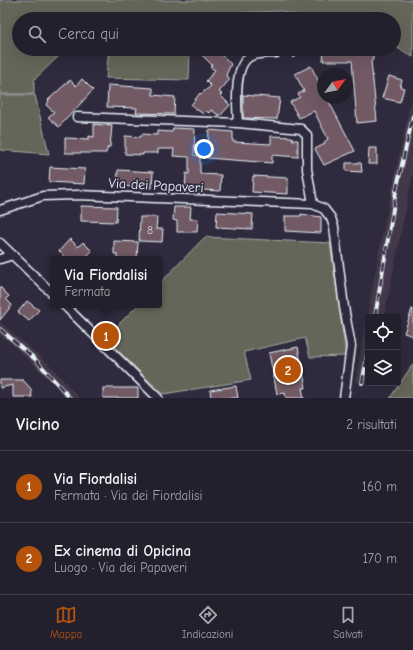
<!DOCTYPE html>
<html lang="it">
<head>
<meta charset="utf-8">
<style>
  :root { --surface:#23202e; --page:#2f2d3a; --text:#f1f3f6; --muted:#a3a3aa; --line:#403e4a; --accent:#b45309 }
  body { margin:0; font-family:"Comic Neue",sans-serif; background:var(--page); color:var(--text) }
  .controls { position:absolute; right:12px; bottom:12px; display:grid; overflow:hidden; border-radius:4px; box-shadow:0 4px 16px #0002 }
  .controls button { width:36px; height:36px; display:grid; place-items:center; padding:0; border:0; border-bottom:1px solid var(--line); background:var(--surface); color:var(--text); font:20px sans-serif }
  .compass { position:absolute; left:317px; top:68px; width:36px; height:36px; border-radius:50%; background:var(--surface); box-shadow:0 4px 16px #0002; rotate:57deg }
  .you { position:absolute; left:204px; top:149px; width:14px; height:14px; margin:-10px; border:3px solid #fff; border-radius:50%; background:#1a73e8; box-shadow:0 0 0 6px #1a73e833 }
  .badge { display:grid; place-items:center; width:26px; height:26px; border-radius:50%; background:var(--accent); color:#fff; font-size:13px; font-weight:700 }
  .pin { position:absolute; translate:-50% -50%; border:2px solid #fff; box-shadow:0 1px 4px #0006 }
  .popup { position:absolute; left:50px; top:256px; width:112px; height:52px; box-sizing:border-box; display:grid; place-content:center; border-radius:4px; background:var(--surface); filter:drop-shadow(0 1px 3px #0005); font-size:13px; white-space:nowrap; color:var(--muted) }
  .popup b { font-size:15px; color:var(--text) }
  .popup::after { content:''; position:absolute; left:50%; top:100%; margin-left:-8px; border:8px solid transparent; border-top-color:var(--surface) }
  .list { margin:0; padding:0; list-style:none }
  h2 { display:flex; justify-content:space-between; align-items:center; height:52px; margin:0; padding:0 16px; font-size:17px }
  h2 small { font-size:13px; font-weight:400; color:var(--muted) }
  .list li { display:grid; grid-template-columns:26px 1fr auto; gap:12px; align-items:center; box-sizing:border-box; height:72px; padding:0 16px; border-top:1px solid var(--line) }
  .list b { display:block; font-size:15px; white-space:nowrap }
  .list p { margin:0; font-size:13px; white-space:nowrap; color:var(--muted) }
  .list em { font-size:13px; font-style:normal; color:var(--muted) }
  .icon { flex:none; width:22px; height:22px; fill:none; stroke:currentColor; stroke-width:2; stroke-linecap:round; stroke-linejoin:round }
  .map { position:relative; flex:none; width:413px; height:398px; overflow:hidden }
  .search { position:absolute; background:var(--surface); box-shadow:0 4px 16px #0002; left:12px; right:12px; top:12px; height:44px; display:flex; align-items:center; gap:10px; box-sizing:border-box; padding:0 14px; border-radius:22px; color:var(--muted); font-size:15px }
  .sheet { height:196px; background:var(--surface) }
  nav { display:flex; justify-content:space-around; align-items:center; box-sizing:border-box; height:56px; border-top:1px solid var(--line); background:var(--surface); font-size:11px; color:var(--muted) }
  nav a { display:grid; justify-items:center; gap:2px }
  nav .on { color:var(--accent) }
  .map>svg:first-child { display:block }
</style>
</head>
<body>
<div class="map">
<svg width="413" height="398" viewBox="0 0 413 398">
  <rect width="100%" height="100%" fill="#2f2a3d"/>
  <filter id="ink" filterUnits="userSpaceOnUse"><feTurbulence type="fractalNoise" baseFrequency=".025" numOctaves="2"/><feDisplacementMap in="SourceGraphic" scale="8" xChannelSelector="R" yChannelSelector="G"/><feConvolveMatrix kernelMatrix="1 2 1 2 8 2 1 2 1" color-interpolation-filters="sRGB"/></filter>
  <g filter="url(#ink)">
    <!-- built -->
    <path fill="#433849" d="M413,91V173L384,317H368V383H371V385L355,382L382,235Z
      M0,322L51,366L79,398H65L58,388L12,344L0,335Z"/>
    <!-- green -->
    <path fill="#636658" stroke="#a6aca8" d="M0,0H413V57L394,46V19H310L281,11L231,13L221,19H19V49H66L34,80V94H0Z
      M109,49H190L189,80L106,78Z
      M0,95H35L49,154L0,150Z
      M205,237L330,243L346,356L310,357L305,338L244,352L251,380L163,394L105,338L138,305H159V284Z
      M413,364V398H390Z"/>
    <!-- building -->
    <path fill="#725a65" stroke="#e8f1f8" d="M196,49H223L220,54L231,64L226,75L230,79L219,92L222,94L220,95L230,105L220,116L211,110L209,113L206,111L203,114L191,105L200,93L201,94L211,86L206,81L215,70L210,67L212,65Z
      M285,49H305L293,58Z
      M324,49H373V60L371,61L377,121L357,123L352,61H323Z
      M311,66L323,90V98H327L355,151L324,165L315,149L325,144L324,142L328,139L314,111L299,118L290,102L300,97L298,94L304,91L295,74Z
      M389,76L402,80L400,87L404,88L400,102L382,98Z
      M82,79L93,90L59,127L48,117L54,112L46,105L49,101L48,100L70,80L76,86Z
      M108,85L153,88V95L175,97L174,114L136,113L137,108L107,107Z
      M243,95L280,98L277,119L243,118Z
      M94,124L112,126L110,147H108L106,153H65V138L89,139V136L94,137Z
      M173,128L195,129L194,155L200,156V174L221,175L220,191L185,189L186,173L189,174V157L173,156L174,149H158V153H143V155L125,154V136L141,137L142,134L157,135V131L172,132Z
      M209,130L233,132V142L271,144V136L292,137L293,140H298V157L272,155V163L207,158Z
      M369,148H377V164H368Z
      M346,163H361L362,172L346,171Z
      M50,167L85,169L84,184L49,182Z
      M118,170L153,172L152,188L117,186Z
      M253,176L288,178V194L252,192Z
      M81,206L117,207L116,222L81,221Z
      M174,207H191L190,219H198L197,232H177V221L173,220Z
      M217,212L253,214L252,229L216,227Z
      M301,214L321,217V233L285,231V216H301Z
      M140,217H157L156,229H163L162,242L139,241Z
      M70,239L78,247L83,242L92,251L84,259H67L59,251Z
      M114,241L138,242L137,259H117V254H114Z
      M0,287L9,296L6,299L12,305L0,320Z
      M27,301L39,310L29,321L18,312Z
      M412,309H413V336L404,333Z
      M298,347L306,388H302L304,398H286L285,393L277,394L269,353Z
      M0,380H23L31,389L32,397H13V385L0,388Z
      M236,386L238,398H211L210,390Z
      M103,388H138V398H103Z"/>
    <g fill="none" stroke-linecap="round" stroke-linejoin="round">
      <!-- street casing -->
      <g stroke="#e8f1f8" stroke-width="11">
        <path id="street" d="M77,117L238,123L301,129L307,135V169L313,204
          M238,123C237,107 233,64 251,56C259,53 268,53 276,53
          M0,210L43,196L77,195L313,204L324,209L331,218L334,227L344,307L351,346L344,398
          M0,243L53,294
          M0,259L13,255
          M64,305L158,398"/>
      </g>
      <!-- street -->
      <use href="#street" stroke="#2f2a3d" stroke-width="8"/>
      <!-- rail casing -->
      <g stroke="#e8f1f8" stroke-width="4">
        <path id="rail" d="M375,317L396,191L413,116
          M0,329L35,359L70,398
          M362,383L368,352"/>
      </g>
      <!-- rail -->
      <use href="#rail" stroke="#2f2a3d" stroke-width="2.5" stroke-dasharray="8" stroke-linecap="butt"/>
    </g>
  </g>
  <g text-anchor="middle" stroke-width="3.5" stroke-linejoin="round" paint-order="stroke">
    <!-- number labels -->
    <g font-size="12" fill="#cacbd3">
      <text x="150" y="234">8</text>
    </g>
    <!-- street labels -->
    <g font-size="14" fill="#e8f1f8" stroke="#2f2a3d">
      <text transform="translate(156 185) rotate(3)" y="5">Via dei Papaveri</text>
    </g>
  </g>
</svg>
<div class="controls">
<button><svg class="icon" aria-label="locate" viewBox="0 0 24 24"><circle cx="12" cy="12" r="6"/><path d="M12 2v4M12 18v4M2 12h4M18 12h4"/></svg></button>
<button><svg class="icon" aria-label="layers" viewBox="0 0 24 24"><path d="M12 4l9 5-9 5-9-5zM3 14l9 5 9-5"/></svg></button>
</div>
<svg class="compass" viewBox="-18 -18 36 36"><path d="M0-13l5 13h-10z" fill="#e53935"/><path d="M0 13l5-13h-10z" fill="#a3a3aa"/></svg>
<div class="you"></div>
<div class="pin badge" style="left:106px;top:336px">1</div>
<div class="popup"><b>Via Fiordalisi</b>Fermata</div>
<div class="pin badge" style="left:288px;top:370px">2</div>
<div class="search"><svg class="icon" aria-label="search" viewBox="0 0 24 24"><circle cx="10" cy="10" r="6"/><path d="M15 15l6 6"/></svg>Cerca qui</div>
</div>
<section class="sheet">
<h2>Vicino<small>2 risultati</small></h2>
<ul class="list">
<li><span class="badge">1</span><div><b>Via Fiordalisi</b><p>Fermata · Via dei Fiordalisi</p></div><em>160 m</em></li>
<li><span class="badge">2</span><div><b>Ex cinema di Opicina</b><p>Luogo · Via dei Papaveri</p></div><em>170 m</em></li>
</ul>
</section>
<nav>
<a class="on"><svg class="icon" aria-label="map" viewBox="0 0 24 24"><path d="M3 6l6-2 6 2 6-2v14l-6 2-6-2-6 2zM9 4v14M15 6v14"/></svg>Mappa</a>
<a><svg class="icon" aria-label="directions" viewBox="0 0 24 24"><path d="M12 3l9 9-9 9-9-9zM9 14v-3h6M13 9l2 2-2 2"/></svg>Indicazioni</a>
<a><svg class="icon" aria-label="saved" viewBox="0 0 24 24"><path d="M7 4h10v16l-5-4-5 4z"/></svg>Salvati</a>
</nav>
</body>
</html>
